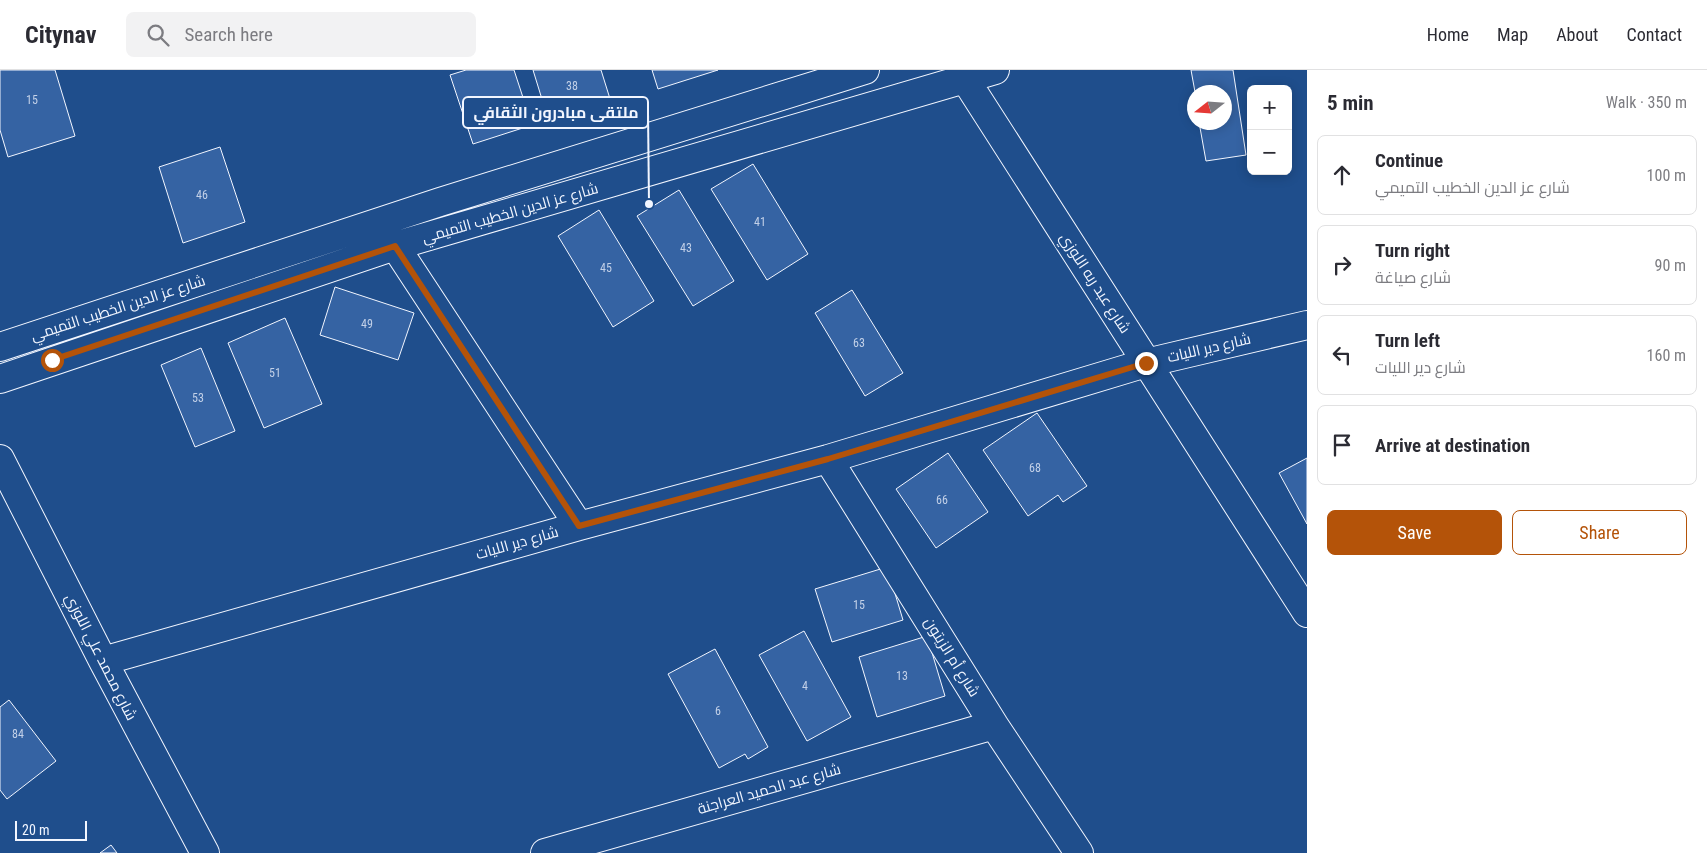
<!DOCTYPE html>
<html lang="en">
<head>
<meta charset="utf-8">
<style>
  :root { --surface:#fff; --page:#f2f2f3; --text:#2b2b33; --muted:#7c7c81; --line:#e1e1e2; --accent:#b45309 }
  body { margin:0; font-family:"Roboto Condensed",Cairo,sans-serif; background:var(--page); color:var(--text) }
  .controls { position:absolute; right:15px; top:15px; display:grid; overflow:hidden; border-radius:8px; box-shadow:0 2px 12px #0003 }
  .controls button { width:45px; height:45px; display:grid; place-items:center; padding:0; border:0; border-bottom:1px solid var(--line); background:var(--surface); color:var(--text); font:25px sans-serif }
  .compass { position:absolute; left:1187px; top:15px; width:45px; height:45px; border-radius:50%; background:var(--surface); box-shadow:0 2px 12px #0003; rotate:253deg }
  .scale { position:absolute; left:15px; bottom:12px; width:72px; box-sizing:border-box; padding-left:5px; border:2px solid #f2f6ff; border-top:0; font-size:14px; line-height:18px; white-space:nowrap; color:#f2f6ff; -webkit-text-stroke:4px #1f4e8c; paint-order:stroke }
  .stop { position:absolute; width:15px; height:15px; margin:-11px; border:4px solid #b45309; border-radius:50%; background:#fff }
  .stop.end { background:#b45309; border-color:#fff; box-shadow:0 1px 5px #0008 }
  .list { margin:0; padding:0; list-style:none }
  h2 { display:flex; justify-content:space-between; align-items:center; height:65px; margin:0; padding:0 20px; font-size:21px }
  h2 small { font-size:16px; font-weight:400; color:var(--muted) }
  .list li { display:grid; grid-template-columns:32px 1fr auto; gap:15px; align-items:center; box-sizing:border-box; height:80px; margin:0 10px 10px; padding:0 10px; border:1px solid var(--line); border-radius:8px }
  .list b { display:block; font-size:19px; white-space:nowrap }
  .list p { margin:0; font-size:16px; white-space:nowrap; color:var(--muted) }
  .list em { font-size:16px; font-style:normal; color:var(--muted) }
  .actions { display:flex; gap:10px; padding:15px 20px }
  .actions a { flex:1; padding:11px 0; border:1px solid var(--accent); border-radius:8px; text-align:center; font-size:18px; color:var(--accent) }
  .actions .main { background:var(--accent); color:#fff }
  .icon { flex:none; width:28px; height:28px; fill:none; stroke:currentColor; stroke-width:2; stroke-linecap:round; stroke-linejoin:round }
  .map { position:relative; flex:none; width:1307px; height:783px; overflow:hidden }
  header { display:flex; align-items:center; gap:30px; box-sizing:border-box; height:70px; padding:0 25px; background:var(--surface); border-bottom:1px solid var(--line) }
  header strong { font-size:24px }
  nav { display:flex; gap:28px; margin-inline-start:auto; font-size:18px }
  .search { width:350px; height:45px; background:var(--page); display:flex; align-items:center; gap:12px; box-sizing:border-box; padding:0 18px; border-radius:8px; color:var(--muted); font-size:19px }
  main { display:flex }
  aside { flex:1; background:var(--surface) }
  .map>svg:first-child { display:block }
</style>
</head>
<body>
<header>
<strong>Citynav</strong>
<div class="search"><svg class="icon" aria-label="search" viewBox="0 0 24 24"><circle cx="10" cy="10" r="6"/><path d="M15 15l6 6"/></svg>Search here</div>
<nav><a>Home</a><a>Map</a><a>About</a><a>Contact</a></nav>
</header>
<main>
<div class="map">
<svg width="1307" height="783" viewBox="0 0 1307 783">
  <rect width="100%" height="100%" fill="#1f4e8c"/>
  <!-- building -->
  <path fill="#3563a3" stroke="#f2f6ff" d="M0,0H55L75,66L8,87L0,60Z
    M466,0H514L532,55L473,74L450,5Z
    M533,0H601L611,32L549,52Z
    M652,0H718L658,19Z
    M1191,0H1233L1246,85L1206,91L1199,52H1224V22H1195Z
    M220,77L245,152L183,173L159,97Z
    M753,94L808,184L767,210L711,119Z
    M679,120L734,211L693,236L637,146Z
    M599,140L654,231L613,257L558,166Z
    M335,217L414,243L398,290L320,265Z
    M852,220L903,303L865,326L815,243Z
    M285,248L322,334L264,358L228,273Z
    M201,278L235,361L195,377L161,295Z
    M1037,343L1087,416L1063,432L1058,425L1028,446L983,380Z
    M948,383L988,442L936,478L896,419Z
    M1307,388V454L1279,403Z
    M887,497L903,550L832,572L815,519Z
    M804,561L851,647L807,671L759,585Z
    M927,566L945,626L877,647L859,587Z
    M715,579L768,677L748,689L745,684L719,698L668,604Z
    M9,630L56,691L7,729L0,720V637Z
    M111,775L117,783H100Z"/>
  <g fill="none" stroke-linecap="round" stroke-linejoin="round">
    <!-- minor casing -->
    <g stroke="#f2f6ff" stroke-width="30">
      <path id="minor" d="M965,9L1307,543
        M395,176L579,456
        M0,277L440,132L865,0
        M0,309L395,176L995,0
        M0,389L103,591L205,783
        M828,389L994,655L1079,783
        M103,591L579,456L828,389L1146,293L1307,255
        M545,783L994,655"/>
    </g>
    <!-- minor -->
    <use href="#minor" stroke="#1f4e8c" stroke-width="28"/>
  </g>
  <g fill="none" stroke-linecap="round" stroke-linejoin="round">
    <!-- route -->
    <path stroke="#b45309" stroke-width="6" d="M52,290L395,176L579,456L828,389L1146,293"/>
  </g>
  <g text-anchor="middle" stroke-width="4" stroke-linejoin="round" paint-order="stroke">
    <!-- number labels -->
    <g font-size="12" fill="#c3d1e8">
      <text x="572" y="20">38</text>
      <text x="32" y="34">15</text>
      <text x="202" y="129">46</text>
      <text x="760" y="156">41</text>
      <text x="686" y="182">43</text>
      <text x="606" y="202">45</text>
      <text x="367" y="258">49</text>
      <text x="859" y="277">63</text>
      <text x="275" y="307">51</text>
      <text x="198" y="332">53</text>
      <text x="1035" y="402">68</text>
      <text x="942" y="434">66</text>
      <text x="859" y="539">15</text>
      <text x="902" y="610">13</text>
      <text x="805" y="620">4</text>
      <text x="718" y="645">6</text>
      <text x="18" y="668">84</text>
    </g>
    <!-- street labels -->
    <g font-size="15" fill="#f2f6ff" stroke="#1f4e8c">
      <text transform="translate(510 143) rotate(-16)" y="5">شارع عز الدين الخطيب التميمي</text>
      <text transform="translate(1095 213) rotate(57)" y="5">شارع عبد ربه اللوزي</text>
      <text transform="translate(118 238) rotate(-18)" y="5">شارع عز الدين الخطيب التميمي</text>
      <text transform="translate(1209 278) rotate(-13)" y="5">شارع دير الليات</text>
      <text transform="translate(517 473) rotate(-16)" y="5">شارع دير الليات</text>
      <text transform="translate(101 587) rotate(63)" y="5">شارع محمد علي اللوزي</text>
      <text transform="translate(952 587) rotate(58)" y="5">شارع أم الزيتون</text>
      <text transform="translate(769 719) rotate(-16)" y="5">شارع عبد الحميد العراجنة</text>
    </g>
  </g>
  <!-- callouts -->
  <path fill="none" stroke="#f2f6ff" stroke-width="2" d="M649 134L648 42"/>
  <circle fill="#f2f6ff" stroke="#1f4e8c" stroke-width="2" cx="649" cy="134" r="5"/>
  <rect fill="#1f4e8c" stroke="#f2f6ff" stroke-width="2" x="463" y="27" width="185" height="31" rx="5"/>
  <g font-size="16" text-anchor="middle" font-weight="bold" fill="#f2f6ff">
    <text x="556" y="48">ملتقى مبادرون الثقافي</text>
  </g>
</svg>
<div class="controls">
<button>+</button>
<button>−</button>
</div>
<svg class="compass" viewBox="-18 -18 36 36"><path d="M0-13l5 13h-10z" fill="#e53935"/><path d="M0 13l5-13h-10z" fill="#7c7c81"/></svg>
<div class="scale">20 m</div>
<div class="stop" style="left:52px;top:290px"></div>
<div class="stop end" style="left:1146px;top:293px"></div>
</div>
<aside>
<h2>5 min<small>Walk · 350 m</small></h2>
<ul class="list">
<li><svg class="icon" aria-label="ahead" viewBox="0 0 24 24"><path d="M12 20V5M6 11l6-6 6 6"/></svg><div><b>Continue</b><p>شارع عز الدين الخطيب التميمي</p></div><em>100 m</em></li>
<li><svg class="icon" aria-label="right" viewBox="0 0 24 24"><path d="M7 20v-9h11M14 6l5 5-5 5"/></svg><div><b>Turn right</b><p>شارع صياغة</p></div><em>90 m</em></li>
<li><svg class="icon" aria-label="left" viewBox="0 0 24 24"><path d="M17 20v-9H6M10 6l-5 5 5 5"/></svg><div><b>Turn left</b><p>شارع دير الليات</p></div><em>160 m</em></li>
<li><svg class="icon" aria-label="arrive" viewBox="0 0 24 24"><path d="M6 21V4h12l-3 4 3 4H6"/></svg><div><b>Arrive at destination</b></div></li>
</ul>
<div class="actions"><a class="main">Save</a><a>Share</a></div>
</aside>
</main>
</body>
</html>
